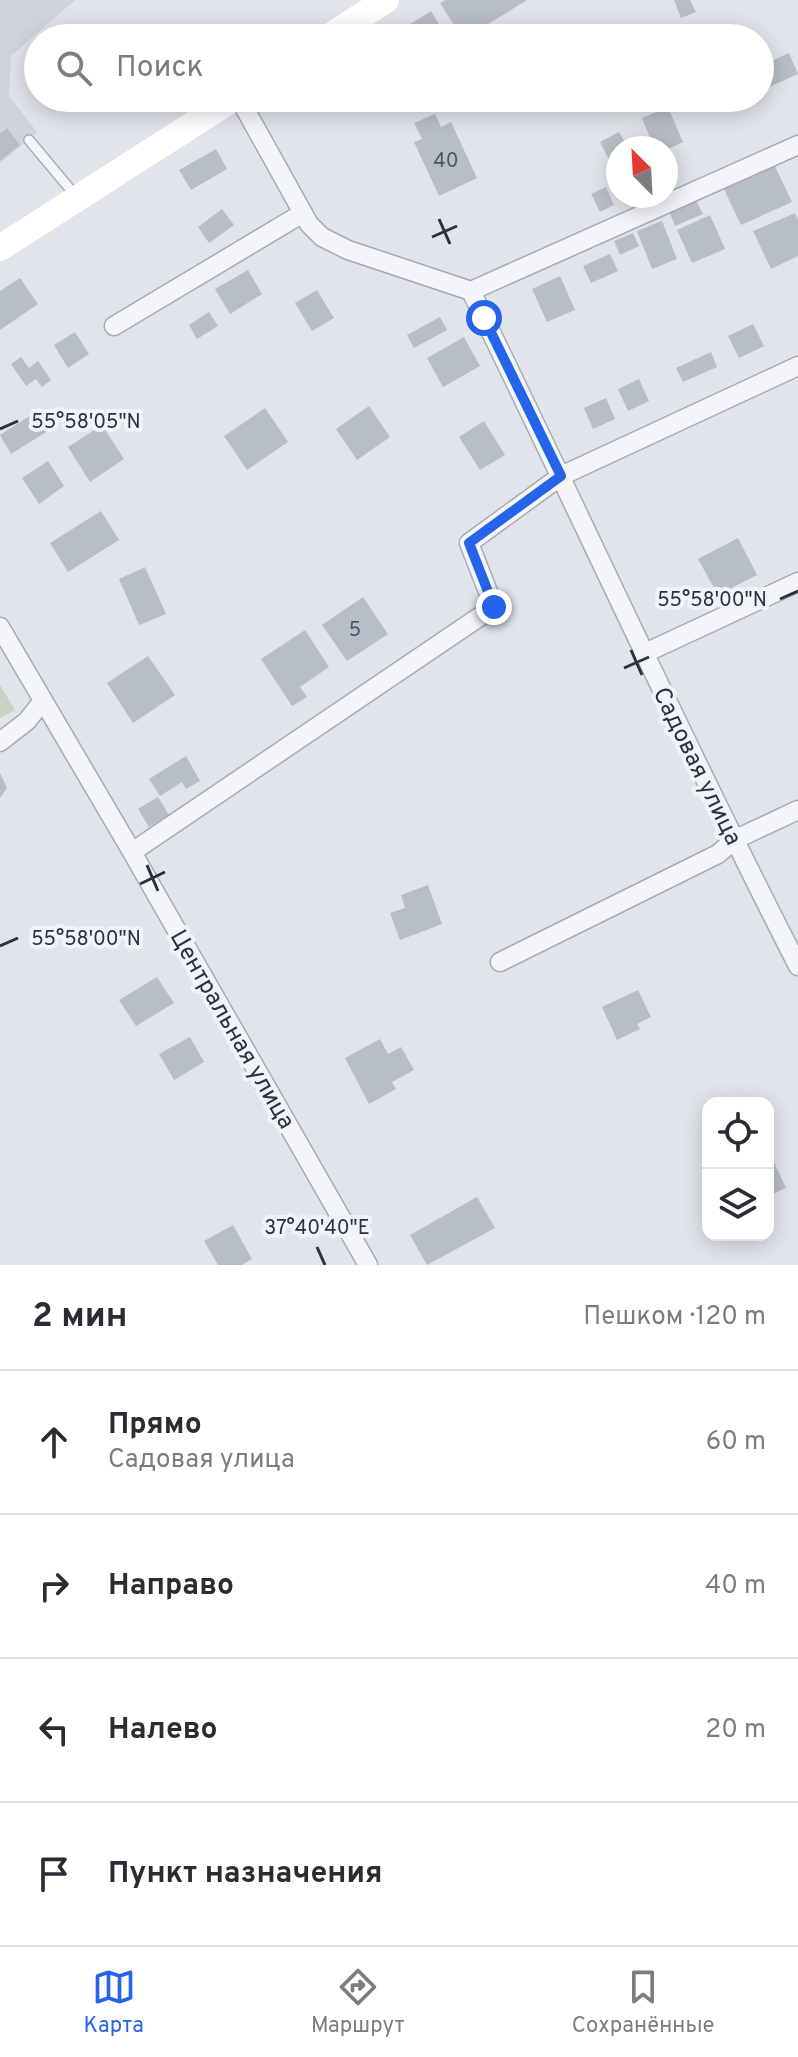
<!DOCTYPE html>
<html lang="ru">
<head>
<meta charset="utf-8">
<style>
  :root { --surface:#fff; --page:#f2f2f3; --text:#2b2b33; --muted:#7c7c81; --line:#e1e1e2; --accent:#2563eb }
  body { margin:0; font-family:Overpass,sans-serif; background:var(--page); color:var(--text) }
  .controls { position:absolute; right:24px; bottom:24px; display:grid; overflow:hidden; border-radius:16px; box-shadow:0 4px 20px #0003 }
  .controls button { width:72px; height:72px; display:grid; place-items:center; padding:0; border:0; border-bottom:2px solid var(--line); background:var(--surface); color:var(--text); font:40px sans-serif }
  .compass { position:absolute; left:606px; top:136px; width:72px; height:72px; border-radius:50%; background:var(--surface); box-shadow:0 4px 20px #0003; rotate:336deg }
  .stop { position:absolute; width:24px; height:24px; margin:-18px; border:6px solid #2563eb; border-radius:50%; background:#fff }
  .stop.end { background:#2563eb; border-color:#fff; box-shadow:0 2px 8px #0008 }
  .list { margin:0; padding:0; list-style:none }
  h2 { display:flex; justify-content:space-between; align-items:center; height:104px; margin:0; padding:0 32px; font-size:34px }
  h2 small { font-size:26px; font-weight:400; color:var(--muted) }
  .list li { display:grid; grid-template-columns:52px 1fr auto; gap:24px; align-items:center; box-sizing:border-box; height:144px; padding:0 32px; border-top:2px solid var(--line) }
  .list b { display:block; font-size:30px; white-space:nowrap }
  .list p { margin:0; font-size:26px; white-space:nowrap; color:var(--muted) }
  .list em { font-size:26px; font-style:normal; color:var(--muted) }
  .icon { flex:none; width:44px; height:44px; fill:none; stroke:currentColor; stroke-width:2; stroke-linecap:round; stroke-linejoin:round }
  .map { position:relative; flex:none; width:798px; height:1265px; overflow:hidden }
  .search { position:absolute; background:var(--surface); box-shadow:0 4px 20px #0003; left:24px; right:24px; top:24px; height:88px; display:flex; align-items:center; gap:20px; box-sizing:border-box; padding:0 28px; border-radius:44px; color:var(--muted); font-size:30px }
  .sheet { height:680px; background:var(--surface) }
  nav { display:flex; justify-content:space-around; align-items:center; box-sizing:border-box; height:112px; border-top:2px solid var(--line); background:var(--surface); font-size:22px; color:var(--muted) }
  nav a { display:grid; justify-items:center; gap:4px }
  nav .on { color:var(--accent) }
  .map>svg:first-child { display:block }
</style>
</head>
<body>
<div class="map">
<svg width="798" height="1265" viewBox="0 0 798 1265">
  <rect width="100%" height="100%" fill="#e1e4ea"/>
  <!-- built -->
  <path fill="#cfd3dc" d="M0,0H75L11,56L9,96L37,132L0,163Z"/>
  <!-- green -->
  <path fill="#c7d4c2" d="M0,685L15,710L0,718Z"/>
  <!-- building -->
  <path fill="#b8bec7" d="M446,0H527L466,38H462L440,3Z
    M674,0H690L696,12L681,18Z
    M431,11L443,31L432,38H388Z
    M789,53L798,74L769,87L760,66Z
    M718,98H741L743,101L724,110Z
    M668,107L683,142L666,150L654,148L642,118Z
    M435,114L441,127L451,122L477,178L439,196L414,142L422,139L414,123Z
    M7,128L20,145L0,161V134Z
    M619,132L628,148H618V167L614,169L600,142Z
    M216,149L227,169L191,190L179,170Z
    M773,162L792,202L741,225L722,185Z
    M606,187L614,205L600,212L591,194Z
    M696,200L703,214L675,226L669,211Z
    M222,209L234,225L209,243L198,227Z
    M795,213L798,220V256L771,269L753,231Z
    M710,215L725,249L692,263L677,230Z
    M662,221L677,259L652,269L637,231Z
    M633,233L639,246L620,255L614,241Z
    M610,254L618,271L591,283L583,266Z
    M248,270L262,294L230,314L215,289Z
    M560,276L575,310L547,322L532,289Z
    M20,278L38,304L0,330V291Z
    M317,290L334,318L312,331L295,303Z
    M209,312L218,326L197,339L189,325Z
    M440,317L447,330L414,348L407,335Z
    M753,324L764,346L739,358L728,336Z
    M75,332L89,354L68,368L54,345Z
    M464,337L480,366L443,387L427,358Z
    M711,352L717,367L683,382L676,368Z
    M21,357L29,368L38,361L51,380L42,387L36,379L26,386L11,364Z
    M639,379L649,401L628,411L618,389Z
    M606,398L615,419L593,429L584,408Z
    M369,406L390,437L357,460L336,429Z
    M265,408L288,442L247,470L224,436Z
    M39,410L51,429L11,454L0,435Z
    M484,421L505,455L480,470L459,437Z
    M102,425L124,459L90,482L68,447Z
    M48,461L64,486L39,504L22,478Z
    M101,511L119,540L68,572L50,543Z
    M738,538L757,575L718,595L698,559Z
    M145,567L166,614L139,625L119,579Z
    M363,597L388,634L347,661L322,625Z
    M305,630L329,667L300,687L307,697L292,706L261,659Z
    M148,656L175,695L133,723L107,683Z
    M186,756L200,781L186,789L182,782L160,796L149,779Z
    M0,773L7,788L0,798Z
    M158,797L169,815L149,827L138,809Z
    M428,885L442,924L400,940L390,913L405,908L401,895Z
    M157,977L174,1003L136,1026L119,1000Z
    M638,990L651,1017L637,1024L640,1029L617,1040L602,1007Z
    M190,1037L204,1062L174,1080L159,1054Z
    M380,1039L388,1054L401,1047L414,1070L392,1082L396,1089L369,1104L345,1058Z
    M768,1149L786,1188L768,1196Z
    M477,1197L495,1228L427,1265L410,1235Z
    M233,1225L252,1259L242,1265H218L204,1241Z"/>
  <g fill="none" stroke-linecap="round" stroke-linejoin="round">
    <!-- service casing -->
    <g stroke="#a6abb4" stroke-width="12">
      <path id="service" d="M29,140L75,195"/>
    </g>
    <!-- minor casing -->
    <g stroke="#a6abb4" stroke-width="21">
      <path id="minor" d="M239,98L309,224L322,237L348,250L471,291C581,516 684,743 798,966
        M471,291L798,145
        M114,326L303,213
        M0,627L132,852L368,1265
        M643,654L798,582
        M0,742L27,721L42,702
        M132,852L494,607L469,543L561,476L798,366
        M500,962L718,854L734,840L798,810"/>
    </g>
    <!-- service -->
    <use href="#service" stroke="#f3f5f8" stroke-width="9"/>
    <!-- minor -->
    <use href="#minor" stroke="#f3f5f8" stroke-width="18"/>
    <!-- secondary -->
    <path stroke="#fff" stroke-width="26" d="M327,38L386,0
      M0,248L234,98"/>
  </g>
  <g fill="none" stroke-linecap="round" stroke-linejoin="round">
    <!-- route -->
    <path stroke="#2563eb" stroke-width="10" d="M484,318L561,476L469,543L494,607"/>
  </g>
  <!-- ticks -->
  <path fill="none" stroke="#293242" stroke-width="3" d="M439,219L450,244M432,237L457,226M0,429L18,421M780,599L798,591M631,650L642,675M624,668L649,657M147,865L158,891M140,884L165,872M0,946L18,938M317,1247L325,1265"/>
  <g text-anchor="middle" stroke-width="8" stroke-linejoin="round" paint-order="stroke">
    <!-- number labels -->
    <g font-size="20" fill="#4d5563">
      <text x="446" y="167">40</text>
      <text x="355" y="636">5</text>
    </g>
    <!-- street labels -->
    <g font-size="24" fill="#293242" stroke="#f0f3f7">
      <text transform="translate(698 766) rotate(64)" y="8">Садовая улица</text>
      <text transform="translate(233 1029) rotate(60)" y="8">Центральная улица</text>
    </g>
  </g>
  <g font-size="20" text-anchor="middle" fill="#293242" stroke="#f0f3f7" stroke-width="8" stroke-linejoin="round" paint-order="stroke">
    <text x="86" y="428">55°58'05"N</text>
    <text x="712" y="606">55°58'00"N</text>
    <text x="86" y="945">55°58'00"N</text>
    <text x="317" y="1234">37°40'40"E</text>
  </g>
</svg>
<div class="controls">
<button><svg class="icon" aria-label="locate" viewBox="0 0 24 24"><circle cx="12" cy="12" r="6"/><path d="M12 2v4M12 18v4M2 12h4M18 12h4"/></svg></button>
<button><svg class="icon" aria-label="layers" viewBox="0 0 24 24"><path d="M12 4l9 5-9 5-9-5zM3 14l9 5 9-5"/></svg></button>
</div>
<svg class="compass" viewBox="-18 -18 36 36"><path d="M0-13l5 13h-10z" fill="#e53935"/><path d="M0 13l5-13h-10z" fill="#7c7c81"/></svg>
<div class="stop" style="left:484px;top:318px"></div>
<div class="stop end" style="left:494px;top:607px"></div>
<div class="search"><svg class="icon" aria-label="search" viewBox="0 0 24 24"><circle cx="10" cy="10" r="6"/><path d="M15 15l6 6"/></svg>Поиск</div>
</div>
<section class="sheet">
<h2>2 мин<small>Пешком · 120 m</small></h2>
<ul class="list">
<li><svg class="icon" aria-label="ahead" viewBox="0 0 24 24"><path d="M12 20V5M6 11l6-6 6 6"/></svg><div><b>Прямо</b><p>Садовая улица</p></div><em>60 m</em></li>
<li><svg class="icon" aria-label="right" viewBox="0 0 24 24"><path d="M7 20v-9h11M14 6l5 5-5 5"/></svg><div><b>Направо</b></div><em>40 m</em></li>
<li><svg class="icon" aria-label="left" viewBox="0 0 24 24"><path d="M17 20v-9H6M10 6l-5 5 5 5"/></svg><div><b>Налево</b></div><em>20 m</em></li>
<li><svg class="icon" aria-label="arrive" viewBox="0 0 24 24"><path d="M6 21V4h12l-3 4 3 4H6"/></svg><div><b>Пункт назначения</b></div></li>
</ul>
</section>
<nav>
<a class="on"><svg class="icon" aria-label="map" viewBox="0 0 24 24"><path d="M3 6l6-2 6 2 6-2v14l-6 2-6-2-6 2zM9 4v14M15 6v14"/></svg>Карта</a>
<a><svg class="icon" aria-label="directions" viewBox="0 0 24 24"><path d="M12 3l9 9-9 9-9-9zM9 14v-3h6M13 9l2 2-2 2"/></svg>Маршрут</a>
<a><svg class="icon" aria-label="saved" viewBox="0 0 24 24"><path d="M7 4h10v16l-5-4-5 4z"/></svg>Сохранённые</a>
</nav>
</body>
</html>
